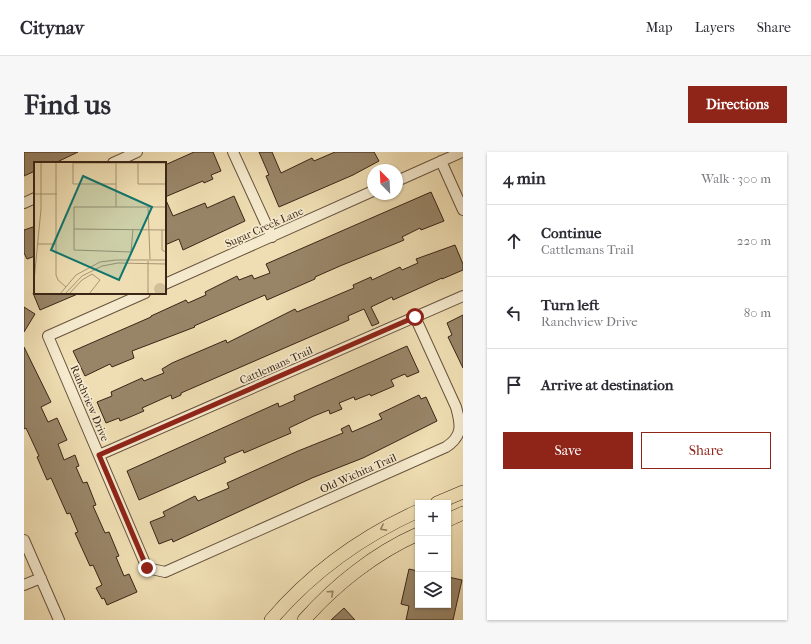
<!DOCTYPE html>
<html lang="en">
<head>
<meta charset="utf-8">
<style>
  :root { --surface:#fff; --page:#f7f7f7; --text:#2b2b33; --muted:#7c7c81; --line:#e1e1e2; --accent:#8f2418 }
  body { margin:0; font-family:"IM FELL French Canon",serif; background:var(--page); color:var(--text) }
  .controls { position:absolute; right:12px; bottom:12px; display:grid; overflow:hidden; border-radius:0px; box-shadow:0 1px 3px #0004 }
  .controls button { width:36px; height:36px; display:grid; place-items:center; padding:0; border:0; border-bottom:1px solid var(--line); background:var(--surface); color:var(--text); font:20px sans-serif }
  .compass { position:absolute; left:343px; top:12px; width:36px; height:36px; border-radius:50%; background:var(--surface); box-shadow:0 1px 3px #0004; rotate:336deg }
  .stop { position:absolute; width:12px; height:12px; margin:-9px; border:3px solid #8f2418; border-radius:50%; background:#fff }
  .stop.end { background:#8f2418; border-color:#fff; box-shadow:0 1px 4px #0008 }
  .list { margin:0; padding:0; list-style:none }
  h2 { display:flex; justify-content:space-between; align-items:center; height:52px; margin:0; padding:0 16px; font-size:17px }
  h2 small { font-size:13px; font-weight:400; color:var(--muted) }
  .list li { display:grid; grid-template-columns:26px 1fr auto; gap:12px; align-items:center; box-sizing:border-box; height:72px; padding:0 16px; border-top:1px solid var(--line) }
  .list b { display:block; font-size:15px; white-space:nowrap }
  .list p { margin:0; font-size:13px; white-space:nowrap; color:var(--muted) }
  .list em { font-size:13px; font-style:normal; color:var(--muted) }
  .actions { display:flex; gap:8px; padding:12px 16px }
  .actions a { flex:1; padding:9px 0; border:1px solid var(--accent); border-radius:0px; text-align:center; font-size:14px; color:var(--accent) }
  .actions .main { background:var(--accent); color:#fff }
  .icon { flex:none; width:22px; height:22px; fill:none; stroke:currentColor; stroke-width:2; stroke-linecap:round; stroke-linejoin:round }
  .map { position:relative; flex:none; width:439px; height:468px; overflow:hidden; border-radius:0px }
  header { display:flex; align-items:center; gap:24px; box-sizing:border-box; height:56px; padding:0 20px; background:var(--surface); border-bottom:1px solid var(--line) }
  header strong { font-size:19px }
  nav { display:flex; gap:22px; margin-inline-start:auto; font-size:14px }
  .intro { display:flex; align-items:center; justify-content:space-between; box-sizing:border-box; height:96px; padding:0 24px }
  h1 { margin:0; font-size:28px }
  .button { padding:10px 18px; border-radius:0px; background:var(--accent); color:#fff; font-size:14px; font-weight:700 }
  main { display:flex; gap:24px; padding:0 24px }
  aside { flex:1; background:var(--surface); border-radius:0px; box-shadow:0 1px 3px #0004 }
  .map>svg:first-child { display:block }
</style>
</head>
<body>
<header>
<strong>Citynav</strong>
<nav><a>Map</a><a>Layers</a><a>Share</a></nav>
</header>
<div class="intro"><h1>Find us</h1><a class="button">Directions</a></div>
<main>
<div class="map">
<svg width="439" height="468" viewBox="0 0 439 468">
  <rect width="100%" height="100%" fill="#efdeb3"/>
  <filter id="stains"><feTurbulence type="fractalNoise" baseFrequency=".005" numOctaves="4"/><feColorMatrix values="0 0 0 0 .2 0 0 0 0 .09 0 0 0 0 .02 0 0 0 .5 -.17"/></filter>
  <radialGradient id="worn" r=".72"><stop offset=".6" stop-color="#630" stop-opacity="0"/><stop offset="1" stop-color="#630" stop-opacity=".3"/></radialGradient>
  <!-- building -->
  <path fill="#988568" stroke="#3a2516" d="M0,0H54L31,11H11V19L0,24Z
    M170,0H189L197,19L187,23L189,27L180,31L179,29L141,45V13Z
    M235,0H248L257,21L288,6L290,9L311,0H350L355,9L329,23L255,55L242,24L245,23Z
    M407,40L420,69L397,78L396,76L378,85L380,88L373,91L316,114L291,125V127L243,148L241,143L170,174L171,175L108,199L110,206L88,215L86,212L61,224L49,199L127,165V164L162,148L164,151L182,143L181,140L213,124L215,128L228,123L230,127L246,121L242,112Z
    M210,44L221,69L159,98L155,87L141,93V46L149,64L181,51L183,56Z
    M9,75L11,80V104L3,107L0,101V78Z
    M431,93L439,112V118L418,127V126L369,148L368,145L347,155L355,171L348,174L340,157L324,164L325,168L157,241V243L148,247L147,243L118,256L120,259L106,265L96,269L95,266L82,271L73,250L88,244L87,240L118,226L120,229L140,221L138,217L148,211L202,188L203,191L271,157L273,160L330,136L329,133L347,125L348,128L376,115L378,118L394,111L392,107Z
    M9,141H56L16,158Z
    M0,155L11,162L0,180Z
    M439,163V216L424,185L428,183L423,171Z
    M383,194L395,220L383,225L381,222L367,228L370,234L347,244L346,242L331,248L330,245L315,251L318,257L306,262L305,258L290,264L265,276L267,281L220,301L219,298L200,306L202,310L115,348L103,319L254,251L255,255L271,248L270,244Z
    M0,195L27,250L17,255L24,270L33,266L43,288L34,292L40,308L51,303L55,314L52,315L59,331L63,330L72,353L69,354L81,381L85,380L95,404L92,405L100,424L105,422L113,440L83,453L80,446L78,447L72,436L78,433L69,413L66,414L51,381L54,380L46,361L43,362L27,326L23,328L13,305L15,304L2,276L0,277Z
    M395,243L397,247L402,245L413,269L339,306L288,326L149,390L148,387L135,392L126,370L141,364L139,360L171,344L174,349L205,336L203,331L274,299L319,281L317,277L325,273L328,280L358,267L355,262Z
    M385,417L394,419V453H424V425L438,428L429,468H382L385,454L377,452Z
    M320,456L331,468H307Z"/>
  <g fill="none" stroke-linecap="round" stroke-linejoin="round">
    <!-- minor casing -->
    <g stroke="#67533d" stroke-width="12">
      <path id="minor" d="M209,0L248,85
        M417,9L439,58
        M89,11L113,0
        M373,29L438,0
        M0,51L11,46
        M141,132L349,39
        M121,141L24,184L123,416L141,420L422,295C439,284 437,273 432,255L391,165
        M75,303L439,144
        M0,388L35,468
        M0,433L17,426"/>
    </g>
    <!-- major casing -->
    <g stroke="#3a2516" stroke-width="14">
      <path id="major" d="M413,351L439,340
        M424,368L439,361
        M247,468C288,420 337,385 394,359
        M280,468C311,433 351,401 394,382"/>
    </g>
    <!-- minor -->
    <use href="#minor" stroke="#f5eace" stroke-width="10"/>
    <!-- major -->
    <use href="#major" stroke="#efdeb3" stroke-width="13"/>
  </g>
  <!-- one-way arrows -->
  <defs><path id="oneway-chevron" d="M-2-3.5L2.5 0L-2 3.5" fill="none" stroke-width="1.6" stroke-linecap="round" stroke-linejoin="round"/></defs>
  <g stroke="#948264">
    <use href="#oneway-chevron" transform="translate(359 376) rotate(152)"/>
    <use href="#oneway-chevron" transform="translate(307 441) rotate(-42)"/>
  </g>
  <g fill="none" stroke-linecap="round" stroke-linejoin="round">
    <!-- route -->
    <path stroke="#8f2418" stroke-width="5" d="M123,416L75,303L391,165"/>
  </g>
  <g text-anchor="middle" stroke-width="3.5" stroke-linejoin="round" paint-order="stroke">
    <!-- street labels -->
    <g font-size="11" fill="#3a2516" stroke="#f5eace">
      <text transform="translate(240 75) rotate(-24)" y="4">Sugar Creek Lane</text>
      <text transform="translate(252 213) rotate(-24)" y="4">Cattlemans Trail</text>
      <text transform="translate(66 251) rotate(67)" y="4">Ranchview Drive</text>
      <text transform="translate(334 321) rotate(-24)" y="4">Old Wichita Trail</text>
    </g>
  </g>
  <!-- overview -->
  <g transform="translate(10 10)">
    <rect width="132" height="132" fill="#efdeb3"/>
    <path d="M120 127a6 6 0 1 1 12 0a6 6 0 1 1-12 0Z" fill="#d0bf98"/>
    <path fill="none" stroke="#a79474" stroke-width="1" d="M22,0V113L24,118L32,125M39,0V22H82M82,0V45M39,1H132M104,1V22H132M0,32H23M114,45L116,97M40,67L132,68M99,67L97,90L40,88V45H132M128,68V88L132,90M4,82H22M114,99V132M0,119L7,47V0M26,132L42,113L66,100L82,98H132M31,132L48,114L68,104L84,101L132,102M35,132L48,118L58,112L66,118L55,132"/>
    <path fill="#0f766e" fill-opacity="0.15" stroke="#0f766e" stroke-width="2" d="M49,14L118,45L85,118L17,88Z"/>
    <rect width="132" height="132" fill="none" stroke="#3a2516" stroke-width="2"/>
  </g>
  <rect width="100%" height="100%" filter="url(#stains)"/>
  <rect width="100%" height="100%" fill="url(#worn)"/>
</svg>
<div class="controls">
<button>+</button>
<button>−</button>
<button><svg class="icon" aria-label="layers" viewBox="0 0 24 24"><path d="M12 4l9 5-9 5-9-5zM3 14l9 5 9-5"/></svg></button>
</div>
<svg class="compass" viewBox="-18 -18 36 36"><path d="M0-13l5 13h-10z" fill="#e53935"/><path d="M0 13l5-13h-10z" fill="#7c7c81"/></svg>
<div class="stop" style="left:391px;top:165px"></div>
<div class="stop end" style="left:123px;top:416px"></div>
</div>
<aside>
<h2>4 min<small>Walk · 300 m</small></h2>
<ul class="list">
<li><svg class="icon" aria-label="ahead" viewBox="0 0 24 24"><path d="M12 20V5M6 11l6-6 6 6"/></svg><div><b>Continue</b><p>Cattlemans Trail</p></div><em>220 m</em></li>
<li><svg class="icon" aria-label="left" viewBox="0 0 24 24"><path d="M17 20v-9H6M10 6l-5 5 5 5"/></svg><div><b>Turn left</b><p>Ranchview Drive</p></div><em>80 m</em></li>
<li><svg class="icon" aria-label="arrive" viewBox="0 0 24 24"><path d="M6 21V4h12l-3 4 3 4H6"/></svg><div><b>Arrive at destination</b></div></li>
</ul>
<div class="actions"><a class="main">Save</a><a>Share</a></div>
</aside>
</main>
</body>
</html>
